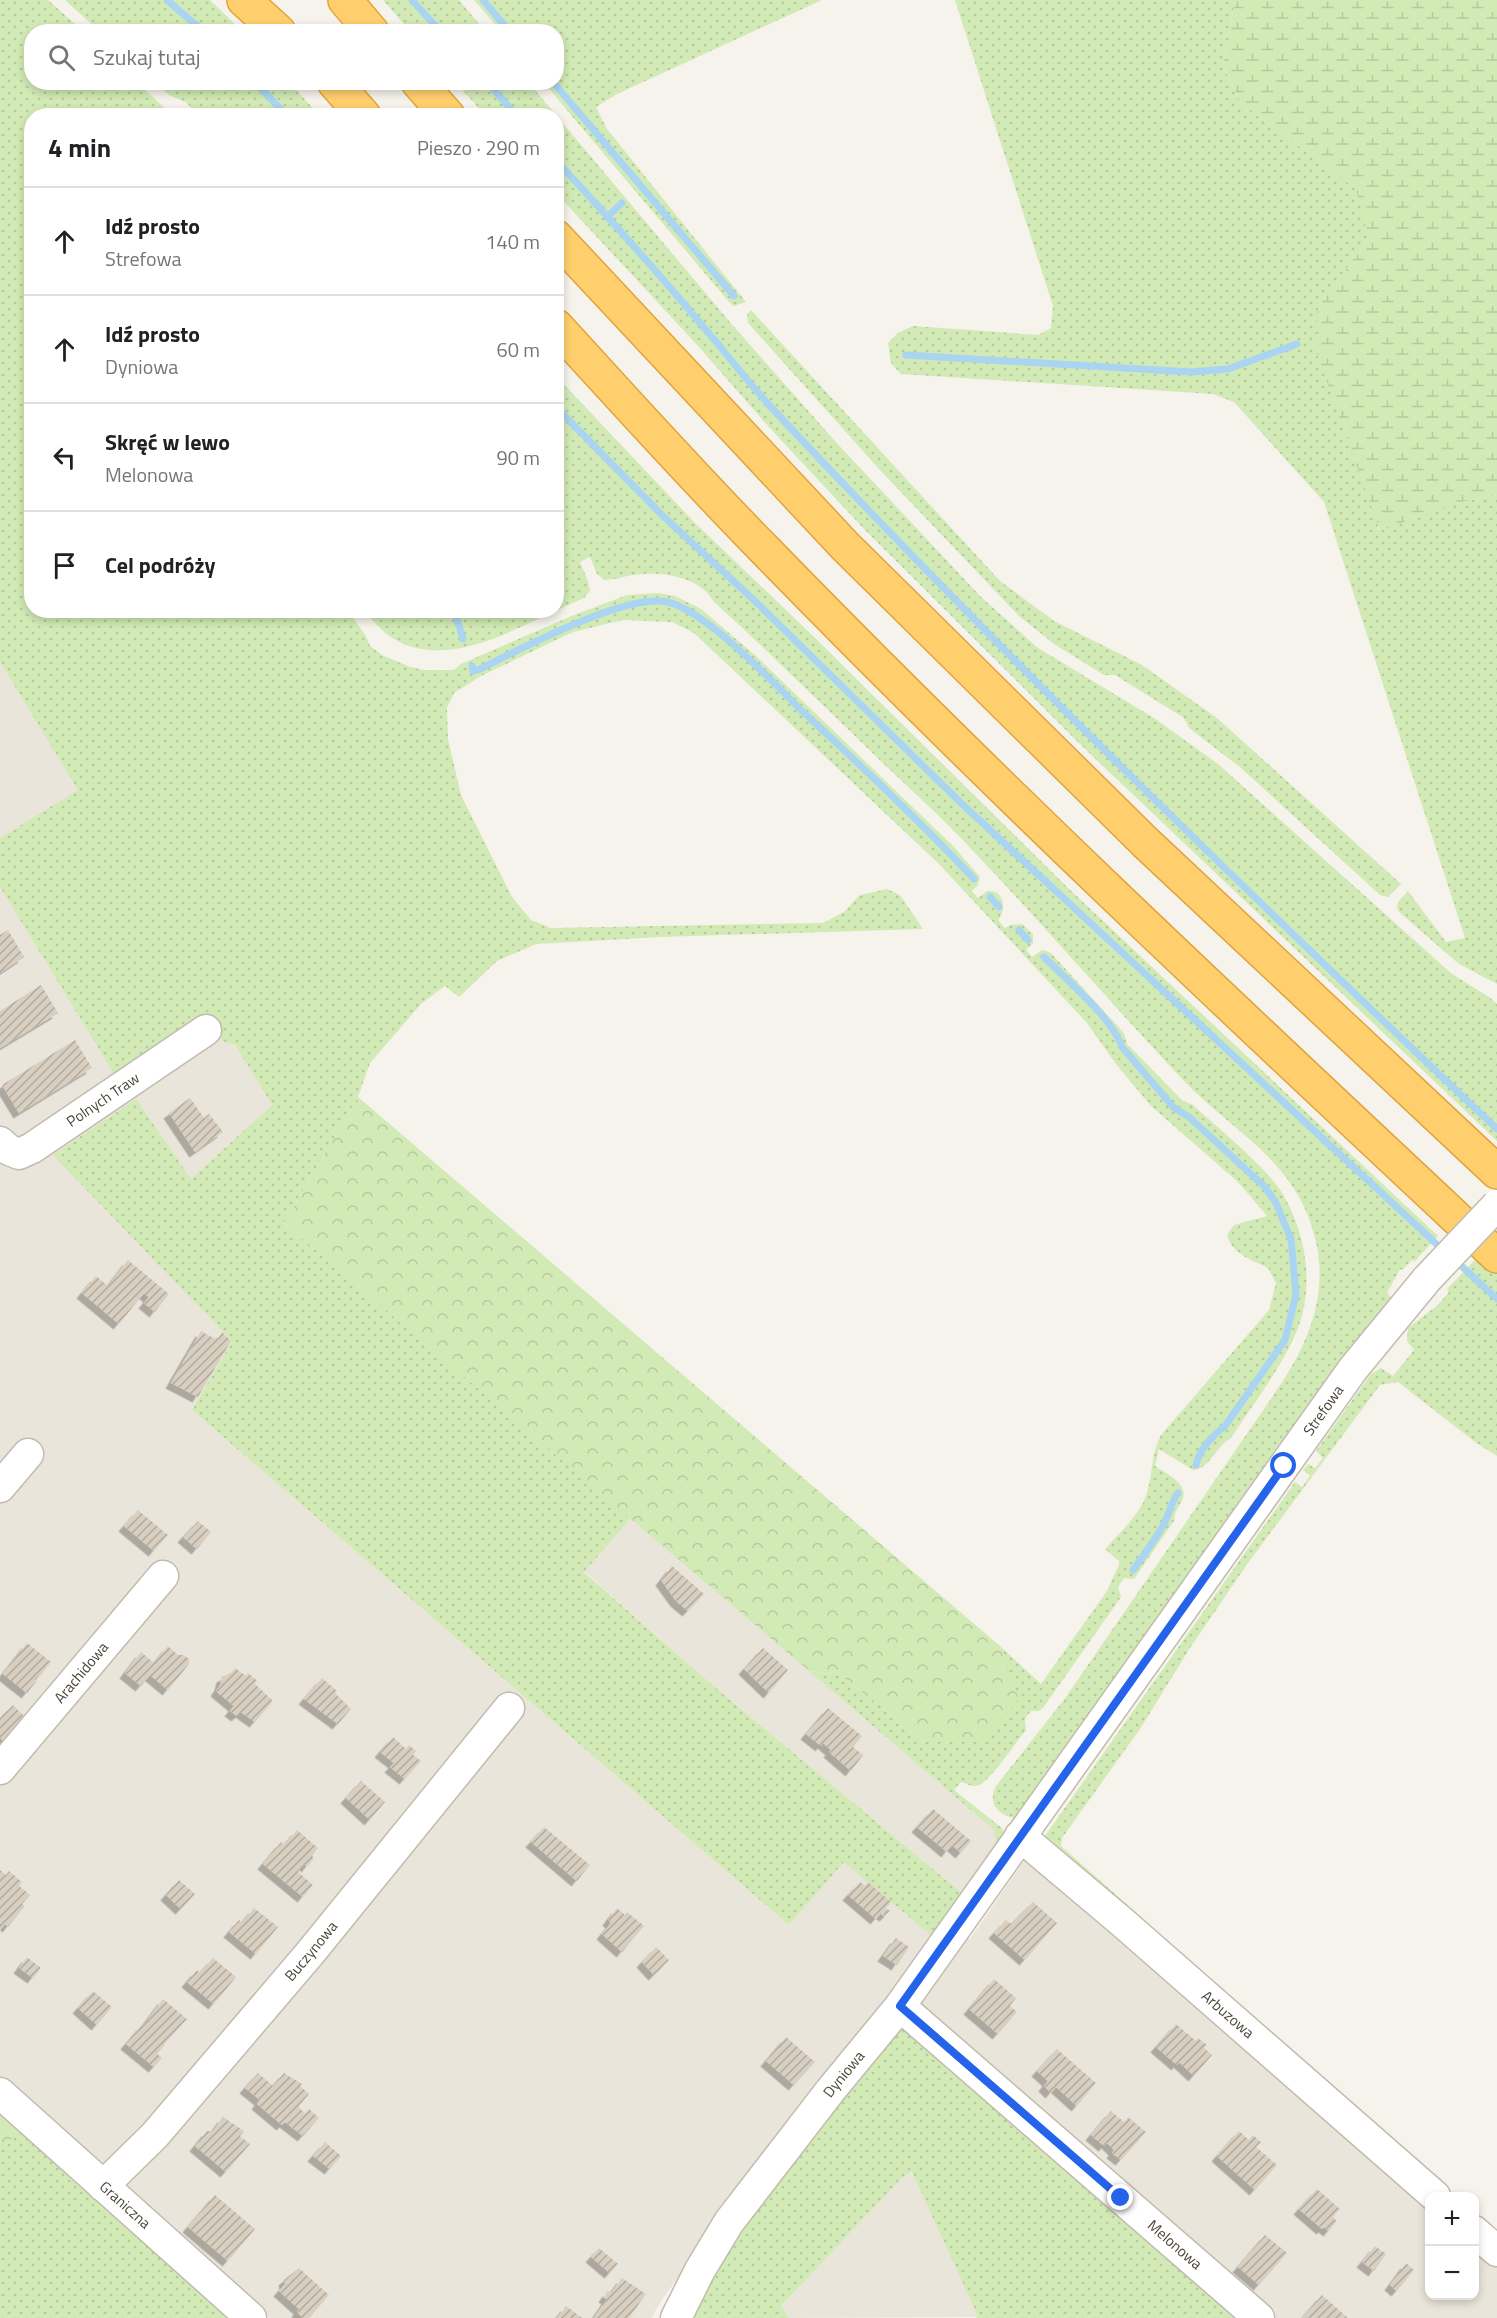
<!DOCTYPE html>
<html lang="pl">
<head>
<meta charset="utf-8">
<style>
  :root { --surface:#fff; --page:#f2f2f2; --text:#202124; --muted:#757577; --line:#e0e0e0 }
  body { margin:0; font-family:"Titillium Web",sans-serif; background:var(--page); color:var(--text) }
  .controls { position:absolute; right:18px; bottom:18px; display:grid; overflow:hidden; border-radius:12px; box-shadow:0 3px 9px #0003 }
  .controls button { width:54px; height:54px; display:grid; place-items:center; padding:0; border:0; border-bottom:2px solid var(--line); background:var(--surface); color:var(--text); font:30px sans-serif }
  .stop { position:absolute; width:18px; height:18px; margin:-14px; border:4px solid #2563eb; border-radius:50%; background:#fff }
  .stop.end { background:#2563eb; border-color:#fff; box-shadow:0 2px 6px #0008 }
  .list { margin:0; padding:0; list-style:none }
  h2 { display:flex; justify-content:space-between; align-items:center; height:78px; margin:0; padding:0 24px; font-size:26px }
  h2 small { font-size:20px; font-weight:400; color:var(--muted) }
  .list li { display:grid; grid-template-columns:39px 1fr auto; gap:18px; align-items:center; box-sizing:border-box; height:108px; padding:0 24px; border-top:2px solid var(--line) }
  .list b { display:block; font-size:22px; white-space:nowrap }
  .list p { margin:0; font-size:20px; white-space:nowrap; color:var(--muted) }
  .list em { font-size:20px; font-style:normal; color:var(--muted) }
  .icon { flex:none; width:33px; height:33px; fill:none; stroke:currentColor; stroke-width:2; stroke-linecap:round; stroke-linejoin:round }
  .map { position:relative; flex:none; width:1497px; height:2318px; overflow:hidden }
  .search { position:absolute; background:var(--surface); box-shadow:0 3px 9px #0003; left:24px; top:24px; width:540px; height:66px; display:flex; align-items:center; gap:15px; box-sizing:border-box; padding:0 21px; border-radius:24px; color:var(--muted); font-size:22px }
  .panel { position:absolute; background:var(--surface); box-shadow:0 3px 9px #0003; left:24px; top:108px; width:540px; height:510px; border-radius:24px }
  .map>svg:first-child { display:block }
</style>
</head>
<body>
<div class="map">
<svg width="1497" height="2318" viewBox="0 0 1497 2318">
  <defs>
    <pattern id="grass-dots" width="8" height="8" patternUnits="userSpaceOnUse" patternTransform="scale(1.5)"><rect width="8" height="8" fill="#d2eab5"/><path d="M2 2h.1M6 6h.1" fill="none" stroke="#b6ca9c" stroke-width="1.8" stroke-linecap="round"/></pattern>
    <pattern id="forest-crowns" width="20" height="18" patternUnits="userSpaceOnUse" patternTransform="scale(1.5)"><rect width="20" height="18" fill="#d2eab5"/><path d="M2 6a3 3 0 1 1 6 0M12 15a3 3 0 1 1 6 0" fill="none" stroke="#b6ca9c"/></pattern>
    <pattern id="wetland-marsh" width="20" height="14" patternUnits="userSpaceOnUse" patternTransform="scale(1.5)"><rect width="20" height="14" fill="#d2eab5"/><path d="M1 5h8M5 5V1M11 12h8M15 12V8" fill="none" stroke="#b6ca9c"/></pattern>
    <pattern id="building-hatch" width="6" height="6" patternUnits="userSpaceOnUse" patternTransform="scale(1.5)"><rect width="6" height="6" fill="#d8cfc1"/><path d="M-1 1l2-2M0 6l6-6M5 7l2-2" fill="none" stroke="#b1aa9e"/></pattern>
    <filter id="shadow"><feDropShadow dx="-5.5" dy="5.5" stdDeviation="0" flood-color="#0004"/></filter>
  </defs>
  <rect width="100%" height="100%" fill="#f6f3ec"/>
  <!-- residential -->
  <path fill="#eae5da" d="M0,662L79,790L0,838Z
    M0,887L114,1074L204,1014L222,1041L235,1045L272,1105L191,1179L232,1341L192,1410L789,1925L844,1861L933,1937L663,2298L651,2318H270L0,2077Z
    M631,1518L994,1830L997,1850L964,1895L710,1683L584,1571Z
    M1034,1860L1429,2203L1430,2296H1474L1475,2243L1497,2262V2318H1240L905,2021L965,1936L970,1939L1024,1861Z
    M913,2172L979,2317L789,2318L781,2306L902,2178Z"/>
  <!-- grass -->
  <path fill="url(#grass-dots)" d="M0,0H48L83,31L32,32V82L138,83L172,115L32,116V610L348,611L366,636L370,646L382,655L410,667L424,670H454L461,664L569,617L627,595L658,593L675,596L701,609L756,656L953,846L980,877L978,885L972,891L978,898C981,896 986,890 991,891C1005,892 1006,912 998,920L1005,928L1010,925L1022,924L1033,934V943L1026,950L1032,957L1042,950L1051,953L1124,1033L1127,1044L1183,1101L1193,1105C1218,1128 1260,1162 1279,1188C1306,1229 1316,1287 1296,1333C1280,1370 1253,1404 1231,1438C1215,1447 1209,1470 1193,1470L1159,1449L1155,1466C1165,1473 1188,1483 1183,1498C1179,1508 1175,1508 1174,1521L1134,1579L1124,1578L1118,1587L1121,1597L1043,1708L1039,1711H1031L1025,1719L1026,1730C1016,1742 991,1780 979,1785C973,1788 967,1784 961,1782L954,1790L1003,1829L1004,1835L997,1850L994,1830L809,1671L841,1675L925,1742L1018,1700L1000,1646L1041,1684L1107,1591L1120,1562L1105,1549C1120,1532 1140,1515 1147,1493C1153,1473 1151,1454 1161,1435L1269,1310L1276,1283L1268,1268C1252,1260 1232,1254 1227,1235L1234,1225L1267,1216L1238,1182L1151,1106L1116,1064L1087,1023L939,864L694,633L672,622L623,620L573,632L481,676L454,693L447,708L448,739L461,795L512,897L531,920L551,928L823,923L844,912L860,895L887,889L900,895L923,929L660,937L536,944L497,961L459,997L445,986L421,1004L370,1063L358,1097L284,1223L631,1518L584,1572L710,1683L964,1895L933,1937L844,1862L789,1925L192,1410L232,1341L53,1155L136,1099L191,1179L272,1105L235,1045L222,1041L204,1014L114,1074L0,887V838L78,790L0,662Z
    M65,0H210L242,31H99Z
    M383,0H459L485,31H410Z
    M474,0H822L617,94L596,107L607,129L746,302L734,306L730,303L544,83L556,82V32L501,31Z
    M955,0H1235L1223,66L1241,103L1357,189L1369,239L1318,307L1379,530L1452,504L1497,495V984L1459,964L1399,912L1397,908L1398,902L1408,891L1446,942L1465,938L1324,502L1234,402L1213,394L901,374L891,363L888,343L898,333L913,326L1038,335L1051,328L1053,306Z
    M155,83H290L319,115H197L187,103L169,95Z
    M456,83H529L729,321L834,440L981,597L1038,648L1154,718L1218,764L1452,974L1489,997L1497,1004V1141L1082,746L865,530L768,426L699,347L557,194L556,116L485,115Z
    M751,310L1000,581L1054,621L1142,665L1217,718L1401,884L1388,897L1380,895L1241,768L1189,728L1184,718L1115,675H1104L1054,644L1019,616L879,469L748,323L747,314Z
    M557,377L694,522L811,634L1067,887L1438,1236L1414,1262L1412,1260L1402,1270L1400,1269L1387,1293L1396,1302L1016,1818C998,1817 987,1802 996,1786L1066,1697L1279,1387C1315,1333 1333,1279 1308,1216C1285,1155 1224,1124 1182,1079C1104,996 1031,910 952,829C920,797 886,767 854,735C808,691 762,645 714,602C700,576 660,571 633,575C624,576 615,580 605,580L597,574L590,557L580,562L588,581L590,591L584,598L557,610Z
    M556,610C494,641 415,682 365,611Z
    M1497,1237V1456L1475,1442L1398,1382L1380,1385L1248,1563L1190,1648L1140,1729L1062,1838L1061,1846L1456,2196H1443L1046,1842L1045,1836L1295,1482L1302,1487L1310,1476L1303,1470L1308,1464L1315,1468L1323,1458L1316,1451L1371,1374L1381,1368L1393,1376L1414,1350L1407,1341L1408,1328L1438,1305L1449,1292L1447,1289Z
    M901,2019L1240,2318H976L978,2316L912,2172L902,2178L781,2306L789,2318H689L710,2270Z
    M24,2126L238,2318H0V2151Z"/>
  <!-- forest -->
  <path fill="url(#forest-crowns)" d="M358,1097L1000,1646L1019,1700L978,1742H925L841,1675L809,1671L284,1223Z
    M0,2106L24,2126L0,2151Z"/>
  <!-- wetland -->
  <path fill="url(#wetland-marsh)" d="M1235,0H1497V495L1452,504L1380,531L1314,345L1318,307L1369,239L1356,189L1241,103L1223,66Z"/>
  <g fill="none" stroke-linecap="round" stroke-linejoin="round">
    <!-- stream -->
    <path stroke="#a9d4f2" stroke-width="7" d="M167,0L204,32
      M412,0L441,32
      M483,0L510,32
      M255,82L287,116
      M487,82L517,116
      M553,82L734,296
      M556,160C605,214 654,267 700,323C724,350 745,379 770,406C1003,656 1249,894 1497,1129
      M607,217L622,203
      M906,355L1191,372L1228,369L1297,344
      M556,407L662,515L757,603L961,803L1444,1251
      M454,610L463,639
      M472,666L473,671L480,669C520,649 626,593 667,602C705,610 772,681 801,710C860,765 919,820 974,879
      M990,897L999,907
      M1019,930L1028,940
      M1044,957C1066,979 1113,1019 1122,1047L1174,1108L1189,1117L1265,1187L1276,1203L1291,1239L1296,1294L1285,1340L1225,1426C1213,1435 1199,1450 1196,1465
      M1455,1260L1497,1299
      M1133,1570C1144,1555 1155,1540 1164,1524C1170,1512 1170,1504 1178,1493"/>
  </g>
  <!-- building -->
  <path fill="url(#building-hatch)" filter="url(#shadow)" d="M8,930L24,957L0,973V935Z
    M41,985L58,1013L0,1048V1011Z
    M75,1040L92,1068L19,1113L2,1085Z
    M190,1098L204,1118L209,1114L223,1132L195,1152L169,1113Z
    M128,1260L169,1294L155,1312L144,1303L149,1297L144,1293L119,1324L82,1293L96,1276L108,1286Z
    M201,1331L217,1340L222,1332L231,1341L198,1397L171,1383Z
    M138,1510L168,1535L154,1551L124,1526Z
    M198,1521L211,1532L197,1549L183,1537Z
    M672,1566L704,1594L688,1611L676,1601L661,1580Z
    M27,1643L51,1662L40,1676L38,1675L34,1680L36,1682L27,1693L3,1674Z
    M168,1646L178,1655H184L189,1659V1664L168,1690L150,1675L141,1686L125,1673L141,1652L154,1663Z
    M763,1648L788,1670L769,1693L744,1669Z
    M235,1668L246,1676L248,1673L255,1679L257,1681L255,1684L273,1701L255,1722L241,1712L237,1716L230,1711L234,1706L216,1691L220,1685L222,1677L231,1673Z
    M322,1678L337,1691L335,1693L351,1709L338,1724L304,1699Z
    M13,1705L26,1718L3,1741L0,1737V1718Z
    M828,1708L862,1736L853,1747L863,1755L851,1771L829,1752L831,1750L823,1743L821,1746L806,1734Z
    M393,1737L406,1749L409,1745L416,1751L413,1755L421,1761L405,1779L390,1767L394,1763L380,1752Z
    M361,1781L385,1802L370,1820L346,1798Z
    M933,1809L971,1841L961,1853L952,1845L947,1852L917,1827Z
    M544,1827L590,1865L577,1881L531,1842Z
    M297,1830L318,1848L312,1856L314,1858L307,1867L304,1864L298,1872L313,1885L303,1897L263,1864L281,1842L284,1845Z
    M0,1870L6,1875L9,1871L22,1882L19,1886L30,1895L22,1904L25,1906L8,1927L5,1924L0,1930Z
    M179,1880L195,1894L181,1909L166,1895Z
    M860,1882L865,1886L868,1882L891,1902L886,1908L890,1911L885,1916L881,1913L876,1919L848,1895Z
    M1033,1902L1057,1923L1025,1960L994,1933L1006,1920L1011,1924Z
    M254,1908L278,1927L256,1954L229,1932L239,1920L242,1923Z
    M617,1908L625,1915L627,1912L644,1926L622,1952L602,1934L611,1923L608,1920Z
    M896,1938L909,1947L897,1965L883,1956Z
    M656,1947L669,1960L654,1975L642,1962Z
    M27,1957L41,1968L33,1978L19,1968Z
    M213,1958L236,1977L214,2004L187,1982L197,1970L200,1973Z
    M994,1979L1016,1998L1010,2006L1017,2012L998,2034L969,2009Z
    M93,1991L112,2007L97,2025L78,2008Z
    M163,1999L187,2019L164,2044L165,2045L157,2054L162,2058L154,2067L126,2044L142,2025L143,2026Z
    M1176,2024L1196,2041L1198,2038L1207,2045L1204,2048L1212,2055L1194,2076L1179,2062L1177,2065L1156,2047Z
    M786,2037L815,2062L794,2085L766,2061Z
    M1057,2049L1096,2083L1077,2106L1056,2087L1051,2093L1044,2086L1048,2081L1037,2071Z
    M258,2073L273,2086L284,2073L302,2084L300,2086L309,2094L298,2107L305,2113L309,2109L319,2118L303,2136L285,2122L282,2125L257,2104L260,2100L245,2088Z
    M1111,2111L1124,2122L1128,2117L1146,2132L1121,2160L1112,2153L1114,2150L1107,2143L1104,2146L1091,2135Z
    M223,2117L244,2131L240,2136L250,2144L226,2172L195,2146L207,2131H213Z
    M1239,2131L1249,2140L1253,2135L1261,2142L1256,2147L1277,2165L1255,2190L1217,2156Z
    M325,2142L341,2156L330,2169L313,2156Z
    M1317,2189L1340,2209L1332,2217L1337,2221L1329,2231L1324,2227L1322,2229L1299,2209Z
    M215,2195L255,2229L228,2261L188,2227Z
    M1265,2235L1287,2253L1259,2285L1238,2267Z
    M1375,2246L1386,2254L1374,2271L1362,2262Z
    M599,2248L618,2264L610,2273L591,2257Z
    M1406,2263L1414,2270L1397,2291L1390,2285Z
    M299,2268L329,2295L309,2318H303L297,2312L299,2309L279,2291L285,2284L284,2280Z
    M622,2278L646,2294L629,2318H594L607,2299L604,2297L608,2291L611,2293Z
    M1322,2295L1348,2318H1302Z
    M566,2306L582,2318H557Z"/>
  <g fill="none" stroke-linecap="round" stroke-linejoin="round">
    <!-- minor casing -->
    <g stroke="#c2bbae" stroke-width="33">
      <g id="minor">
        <path id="s1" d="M0,1142L9,1150L19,1154L32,1148L206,1030"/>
        <path d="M0,1487L28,1454"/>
        <path id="s2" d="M0,1769L163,1576"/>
        <path id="s3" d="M1020,1836L1122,1922L1435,2196"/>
        <path id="s4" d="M900,2006L1259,2318"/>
        <path id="s5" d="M0,2093L251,2318"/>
        <path id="s6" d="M103,2186L155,2135L311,1952L509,1708"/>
        <path d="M1474,2231L1497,2251"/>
        <path id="s7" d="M676,2318L700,2270L729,2222L830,2091L900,2006L1353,1369L1427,1279"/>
      </g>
    </g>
    <!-- highway casing -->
    <g stroke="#e0a43c" stroke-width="36">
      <path id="highway" d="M244,0L279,32
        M345,0L372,32
        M334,82L364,116
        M418,82L448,116
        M556,237L845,546L1146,843L1497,1172
        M556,326C625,401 693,477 765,550C1001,793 1249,1024 1497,1256"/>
    </g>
    <!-- minor -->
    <use href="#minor" stroke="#fff" stroke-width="30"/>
    <!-- highway -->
    <use href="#highway" stroke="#ffcf6e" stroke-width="33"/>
    <!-- minor-bridge casing -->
    <g stroke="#c2bbae" stroke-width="33" stroke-linecap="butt">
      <path id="minor-bridge" d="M1427,1279L1497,1205"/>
    </g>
    <!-- minor-bridge -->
    <use href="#minor-bridge" stroke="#fff" stroke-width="30"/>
  </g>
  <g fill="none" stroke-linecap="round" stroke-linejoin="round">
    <!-- route -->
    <path stroke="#2563eb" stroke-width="8" d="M1121,2198L900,2006L1284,1466"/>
  </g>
  <g text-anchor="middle" stroke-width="6" stroke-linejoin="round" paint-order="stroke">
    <!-- street labels -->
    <g font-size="15" fill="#4b4439" stroke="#fff">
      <text dy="5" stroke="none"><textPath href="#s1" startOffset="123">Polnych Traw</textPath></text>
      <text dy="5" stroke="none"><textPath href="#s7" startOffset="1116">Strefowa</textPath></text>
      <text dy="5" stroke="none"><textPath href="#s2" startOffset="126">Arachidowa</textPath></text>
      <text dy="5" stroke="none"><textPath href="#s6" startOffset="314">Buczynowa</textPath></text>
      <text dy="5" stroke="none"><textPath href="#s3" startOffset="274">Arbuzowa</textPath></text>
      <text dy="5" stroke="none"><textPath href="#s7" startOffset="297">Dyniowa</textPath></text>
      <text dy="5" stroke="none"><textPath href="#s5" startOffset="168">Graniczna</textPath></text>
      <text dy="5" stroke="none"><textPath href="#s4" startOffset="364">Melonowa</textPath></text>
    </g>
  </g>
</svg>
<div class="controls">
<button>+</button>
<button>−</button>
</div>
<div class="stop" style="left:1284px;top:1466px"></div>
<div class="stop end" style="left:1121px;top:2198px"></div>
<div class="search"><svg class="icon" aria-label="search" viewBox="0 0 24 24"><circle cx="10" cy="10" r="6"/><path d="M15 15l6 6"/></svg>Szukaj tutaj</div>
<section class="panel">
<h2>4 min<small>Pieszo · 290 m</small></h2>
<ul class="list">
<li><svg class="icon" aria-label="ahead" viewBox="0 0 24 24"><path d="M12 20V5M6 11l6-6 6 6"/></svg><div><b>Idź prosto</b><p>Strefowa</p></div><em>140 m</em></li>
<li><svg class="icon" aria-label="ahead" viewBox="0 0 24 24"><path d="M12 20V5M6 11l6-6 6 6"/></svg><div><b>Idź prosto</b><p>Dyniowa</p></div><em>60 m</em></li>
<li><svg class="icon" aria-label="left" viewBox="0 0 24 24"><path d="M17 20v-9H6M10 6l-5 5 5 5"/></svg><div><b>Skręć w lewo</b><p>Melonowa</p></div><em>90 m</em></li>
<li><svg class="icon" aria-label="arrive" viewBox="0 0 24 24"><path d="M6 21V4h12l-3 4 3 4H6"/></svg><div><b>Cel podróży</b></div></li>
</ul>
</section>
</div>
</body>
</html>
